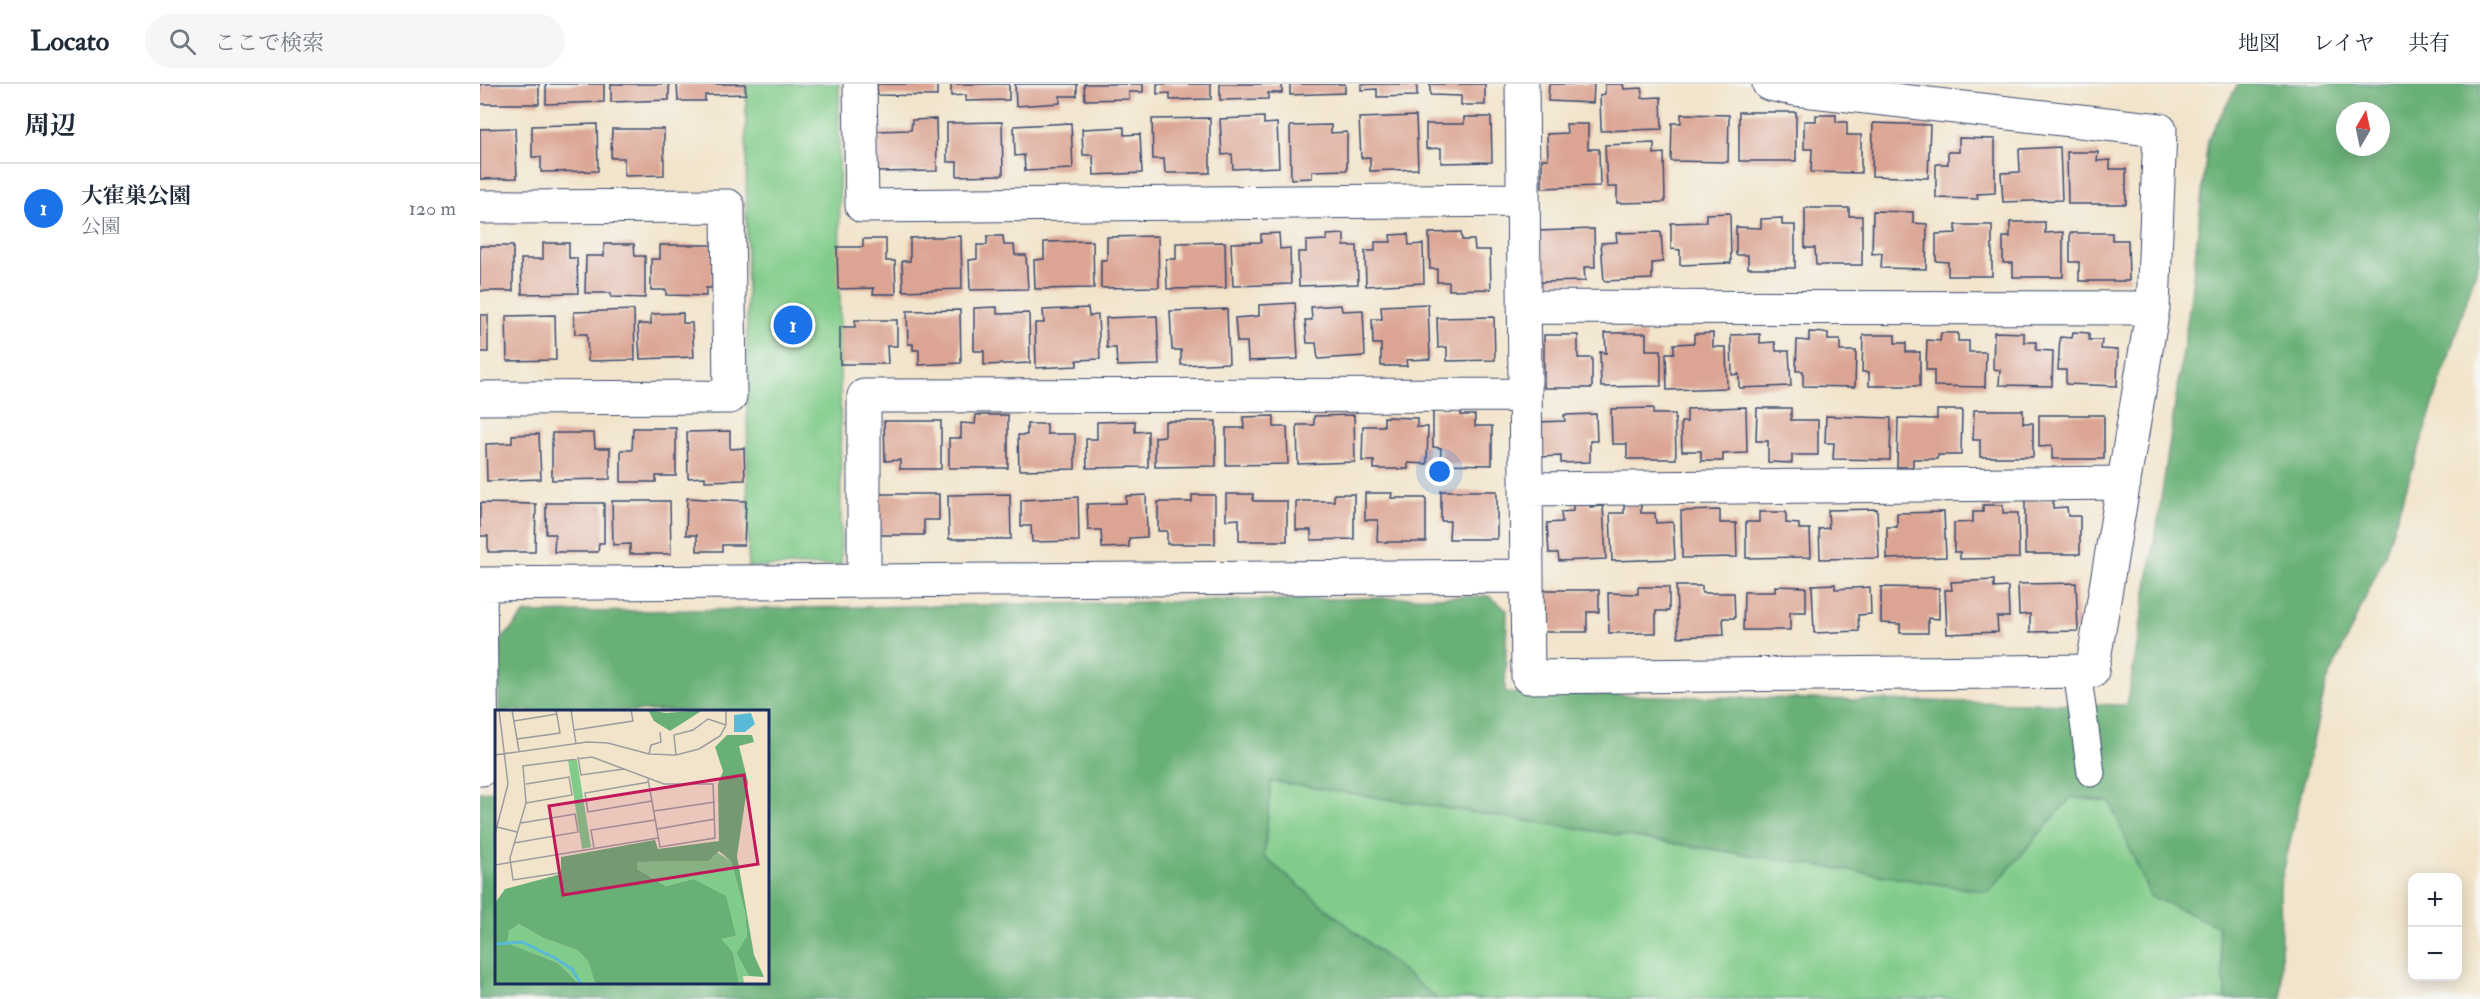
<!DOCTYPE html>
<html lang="ja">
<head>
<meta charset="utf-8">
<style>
  :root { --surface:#fff; --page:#f6f6f7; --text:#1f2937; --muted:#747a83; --line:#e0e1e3; --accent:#1a73e8 }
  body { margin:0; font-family:"IM FELL Double Pica","Noto Serif JP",serif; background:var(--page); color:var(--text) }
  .controls { position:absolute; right:18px; bottom:18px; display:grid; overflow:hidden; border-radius:12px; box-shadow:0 3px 15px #0003 }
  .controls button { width:54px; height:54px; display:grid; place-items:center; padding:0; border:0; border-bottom:2px solid var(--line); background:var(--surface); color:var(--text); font:30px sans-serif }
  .compass { position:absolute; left:1856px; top:18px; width:54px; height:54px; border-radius:50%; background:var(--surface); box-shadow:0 3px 15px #0003; rotate:9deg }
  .you { position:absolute; left:960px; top:388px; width:21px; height:21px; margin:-15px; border:4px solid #fff; border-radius:50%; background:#1a73e8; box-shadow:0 0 0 9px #1a73e833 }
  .badge { display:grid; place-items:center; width:39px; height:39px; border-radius:50%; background:var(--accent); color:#fff; font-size:20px; font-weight:700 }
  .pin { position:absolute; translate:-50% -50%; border:3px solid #fff; box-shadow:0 2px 6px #0006 }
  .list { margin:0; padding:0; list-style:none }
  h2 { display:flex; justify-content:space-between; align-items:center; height:78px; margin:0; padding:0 24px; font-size:26px }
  h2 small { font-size:20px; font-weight:400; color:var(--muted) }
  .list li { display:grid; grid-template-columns:39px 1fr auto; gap:18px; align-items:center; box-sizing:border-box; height:90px; padding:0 24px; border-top:2px solid var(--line) }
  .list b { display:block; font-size:22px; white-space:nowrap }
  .list p { margin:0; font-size:20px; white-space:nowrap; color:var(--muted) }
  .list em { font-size:20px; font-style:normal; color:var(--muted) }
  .icon { flex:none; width:33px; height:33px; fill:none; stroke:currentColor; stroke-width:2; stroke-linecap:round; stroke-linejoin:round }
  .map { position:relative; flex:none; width:2000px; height:915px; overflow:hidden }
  header { display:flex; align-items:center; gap:36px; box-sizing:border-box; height:84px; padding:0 30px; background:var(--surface); border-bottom:2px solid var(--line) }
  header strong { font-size:28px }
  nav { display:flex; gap:33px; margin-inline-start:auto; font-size:21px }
  .search { width:420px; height:54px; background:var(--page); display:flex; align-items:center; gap:15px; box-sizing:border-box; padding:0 21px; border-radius:33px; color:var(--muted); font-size:22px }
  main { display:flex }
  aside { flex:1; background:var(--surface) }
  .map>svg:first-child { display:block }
</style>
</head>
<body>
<header>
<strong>Locato</strong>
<div class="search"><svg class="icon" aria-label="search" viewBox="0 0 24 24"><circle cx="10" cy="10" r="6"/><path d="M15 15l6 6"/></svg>ここで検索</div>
<nav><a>地図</a><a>レイヤ</a><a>共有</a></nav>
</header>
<main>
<aside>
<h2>周辺<small></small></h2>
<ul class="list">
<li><span class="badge">1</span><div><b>大寉巣公園</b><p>公園</p></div><em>120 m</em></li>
</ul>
</aside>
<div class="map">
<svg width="2000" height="915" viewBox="0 0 2000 915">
  <rect width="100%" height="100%" fill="#f6f6f2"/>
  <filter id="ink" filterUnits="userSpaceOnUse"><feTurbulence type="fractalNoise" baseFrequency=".0167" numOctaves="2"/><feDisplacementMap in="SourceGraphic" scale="12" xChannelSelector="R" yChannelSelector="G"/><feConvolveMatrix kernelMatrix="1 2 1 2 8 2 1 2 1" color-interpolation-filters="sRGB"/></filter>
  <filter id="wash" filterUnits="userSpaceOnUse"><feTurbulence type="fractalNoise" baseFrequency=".008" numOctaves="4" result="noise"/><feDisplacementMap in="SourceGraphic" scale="24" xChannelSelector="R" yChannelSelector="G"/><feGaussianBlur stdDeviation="1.35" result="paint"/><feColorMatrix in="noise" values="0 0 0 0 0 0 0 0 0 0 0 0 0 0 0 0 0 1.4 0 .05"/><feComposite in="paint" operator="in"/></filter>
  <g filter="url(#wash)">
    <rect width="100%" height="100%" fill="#f2e4cb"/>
    <!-- green -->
    <path fill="#81cc8a" stroke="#4e7e74" stroke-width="1.5" d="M266,0H359L361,481L268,483Z
      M790,697L1509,808L1591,713L1631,718L1670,812L1738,842L1746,915H957L784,773Z"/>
    <!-- forest -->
    <path fill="#68b076" stroke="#42706a" stroke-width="1.5" fill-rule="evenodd" d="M1758,0H2000V175L1904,473L1846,600L1800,802L1802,915H1746L1738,842L1670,812L1630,718L1591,713L1509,808L791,697L784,773L957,915H0V708L16,707V898H288V627H19L20,558L45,529L1009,512L1027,526L1025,609L1647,621L1678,436L1710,219L1728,55ZM1865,27H1901V63H1865Z"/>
    <g id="blocks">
      <!-- building -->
      <path fill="#dba493" d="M0,0H59V20H0Z
        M66,0H124V18L66,20Z
        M131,0H189V16L131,18Z
        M197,0H265L266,10L225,11V17H198Z
        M397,0H457V12L397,11Z
        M471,0H529V16L486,17V11L471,12Z
        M535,0H597V12H580V19L536,22Z
        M604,0H663V8H649V15L605,16Z
        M677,0H731V15L690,16V9L677,10Z
        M740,0H802V9H788V15L740,16Z
        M810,0H865V9L810,11Z
        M881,0H937V12L897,13V5L881,6Z
        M950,0H1005V21H981V12L950,11Z
        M1069,0H1114L1113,19L1068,17Z
        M1125,0H1143L1144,5L1162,4V14L1181,13L1182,45L1121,47L1120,11L1125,10Z
        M1259,28H1316V77H1259Z
        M1201,30L1249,31L1248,78L1191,77L1192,39H1201Z
        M1336,31H1356V38H1367V51H1381V89L1331,88L1332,65H1324V37H1336Z
        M936,32L938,85L890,87V73L881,74L879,34Z
        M784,33V40L797,39L799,83L753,85L752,70L742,71L740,35Z
        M984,33H1011L1012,78L961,79V64L946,65V40H984Z
        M730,34V89H685L684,75H673L672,35Z
        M456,35L457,87L396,88L395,47L431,46L432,36Z
        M522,38L523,91L477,92V78H467V39Z
        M591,39L593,85L545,87L544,71L535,72L534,42Z
        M1393,39L1450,41L1448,94L1392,92Z
        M117,40L118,87L61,88V73H52V42Z
        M1086,40H1108V65H1119L1120,102L1062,104V75H1068L1067,50L1087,49Z
        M851,41V49L867,48V86L832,87V94L811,95L810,42Z
        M644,43V51L660,50L662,89L614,91L613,71H603L602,45Z
        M35,44L37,94L0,95V45Z
        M132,45H184V91L144,92V74H131Z
        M1479,54L1515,55V109L1497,110L1498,115L1456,114V80H1468V68H1479Z
        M1174,59V70L1184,69L1185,118L1137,119V103H1127L1125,61Z
        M1580,63L1582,116L1523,118L1521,89L1540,88L1539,65Z
        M1587,68H1618L1617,77L1630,76V85H1646V120H1588Z
        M1325,124H1369V132H1382V181H1336L1335,164H1325Z
        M1393,127L1433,128V139L1447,140L1446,185L1401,184L1402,169L1392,170Z
        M1250,129L1251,179L1200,181V166L1191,165V139L1226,138V130Z
        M1302,134V141H1315V184H1268V171H1256V143L1281,144V135Z
        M1530,138H1565V149L1583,148V193H1533V179H1523V153H1530Z
        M1476,141H1512V192H1468V178L1456,177V150L1476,149Z
        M1114,145L1115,183H1104L1105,197L1060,198L1058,147Z
        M981,148L982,156H994L995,166H1010L1011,205L969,206V198H957V185H950L949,149Z
        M1181,148L1183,178L1172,179V195L1124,197L1121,159L1137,158L1136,149Z
        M799,149L800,165L810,164L811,200L753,202L751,159L781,158V150Z
        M1590,149H1632V156H1648L1649,197H1599V178H1590Z
        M864,150V162H877L878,200L819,202L818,168H826V157L847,156V151Z
        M928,150L929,161L943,160L944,199L886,202L885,167H895V158H911L910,151Z
        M481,152L482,205L423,207L422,177H430V154Z
        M507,152H523L524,161H534L535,171H546L548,205L490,206L489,176L497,175V161H507Z
        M678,152L679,203L621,204V176H627V153Z
        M383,155H406V177H415L416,210H393L394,204L358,205L357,163H383Z
        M613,157L614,204L555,205L554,176L564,175V158Z
        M745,158L746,204L687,205L686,175H696V159Z
        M63,159H89V174H97L98,209L42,210L41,175H63Z
        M124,160H154L155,172H165V214L131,213V209H105L106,172H124Z
        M180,161H233L232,204H226V212L186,211V206H171V175H180Z
        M0,162H33V207H0Z
        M815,219L818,275L768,277L767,258H757L755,234L779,232V221Z
        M948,220L950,275L926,276L927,282H901V260H893L892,235H902L901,222Z
        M861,221L862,227L883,226L885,272L838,275L836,259H827L825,236H832L831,223Z
        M517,223V230L549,229L550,279L504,281V267H494V224Z
        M608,224L609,232L618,231L620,275L597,276V282L556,284L555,239H564L563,226Z
        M747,225L749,279L701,281V266H692L690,227Z
        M154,226L155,276L108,277L107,250H95L94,228Z
        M480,226L481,279L439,281V266H433V260H428L427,227Z
        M203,229V239H212L214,273L160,275L158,240H171V230Z
        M0,231H8V268H0Z
        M75,231L76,276L27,277L26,232Z
        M677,232L679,281L637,282L636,264H627L626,234Z
        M1014,233L1015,276L967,277V263L958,264L957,234Z
        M375,236H417V262H407L408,280H360V243H375Z
        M1329,248L1348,249V256H1360V267H1376L1375,303L1323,302V287H1316L1317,256L1329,257Z
        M1514,248L1544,249V258H1556V266L1573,267L1572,302L1519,301L1520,286L1513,285Z
        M1593,248L1609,249V256H1622L1621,265L1638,266L1637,302L1586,300V286H1578L1580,253L1592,254Z
        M1125,249H1166V266H1181V302L1121,303L1120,268L1126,269Z
        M1233,249V263H1246L1247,304L1187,306L1186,269H1194V260L1214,259V250Z
        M1461,249H1478V257H1489V268H1506L1505,303L1454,302V286H1446L1447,256L1460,257Z
        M1280,250V259L1295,258L1296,267H1309L1311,302L1259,304V290L1252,291L1251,251Z
        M1064,251H1098V274H1112V304H1064Z
        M1383,251H1415V259H1426V268H1440V302H1389V288H1382Z
        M1266,323L1267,369L1243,370V377H1221V367H1202L1201,338H1207V325Z
        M1173,324V330H1195L1196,375H1147V360H1132L1131,325Z
        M1277,324H1311V336H1338V371H1312V379L1288,378V357H1276Z
        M953,326H981V331H995V342H1012V381L960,380L961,364L953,363Z
        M1457,326H1482L1481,371H1458L1457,375H1433V383H1417L1418,334L1457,335Z
        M1494,326H1543V339H1553V373H1500V356H1493Z
        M1116,330L1117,357H1110V378L1081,379V372L1059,373L1058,338L1085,337L1084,331Z
        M496,331H528V384H469V354H481V339L495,340Z
        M874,331L875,378L818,380L817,341H834V332Z
        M1559,331H1624V375H1572V362L1559,363Z
        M794,332V343H807L808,380L746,381V344H764L763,333Z
        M1346,332L1411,334L1410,376L1353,375L1354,359H1345Z
        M904,333L937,334V343H948L947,380L928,379V385H894V377H882L883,342H904Z
        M404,337H461V385H420V376L405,377Z
        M655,337V348L668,347V383L607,384L606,355H617V338Z
        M685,337H736V382L675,383V353L685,352Z
        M547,340H567V350H595V385L539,386L538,351H547Z
        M153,344H196V392H176V398H141V366H152Z
        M250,347V365L264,364L265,396L225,397V393L208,394L207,348Z
        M72,349H114L115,364H130V395L72,396Z
        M59,350L61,395L7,397L6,360L32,359V351Z
        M961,407H1017V455H969L970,437H961Z
        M885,409H912L911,414H946V458H897L898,436H885Z
        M394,410H459V436H444V451H394Z
        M530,410L531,455H469L468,411Z
        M746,410H773V417H807V457H759V435L746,436Z
        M854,410H874V455L831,456V446H816V417H854Z
        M666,411L667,453L649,454V463L622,464L621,446H608L607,420L646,419V412Z
        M712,411H735V460H687V447H678V418H712Z
        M598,413L599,457L552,458L551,442H541V416Z
        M207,414L266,417L264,461H242V467H217V451H206Z
        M1545,416H1573V424L1587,423L1588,432H1600V470H1545Z
        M132,417H190L191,470H150V460L133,461Z
        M1109,417L1110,423L1123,422L1126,475L1079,477L1078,469H1069L1067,439L1082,438L1081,428L1093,427V418Z
        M0,419L56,420L55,468H8V452H0Z
        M66,419H124V459H119L118,468H74L75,450H66Z
        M1144,420H1161V429H1175L1176,439L1193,438L1195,475L1132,477L1130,429H1144Z
        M1503,421H1523V429H1538L1539,474L1480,475V468H1474V439L1493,438V428H1503Z
        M1397,425L1399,474L1340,475L1339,445L1349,444L1348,426Z
        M1240,426V439H1256L1257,473L1202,474L1201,427Z
        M1279,428H1306V439L1319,440V445H1330L1331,473L1266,474V438H1279Z
        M1464,428L1466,473L1407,475V443H1417V429Z
        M1514,496V504L1528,503L1529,533H1517L1518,548L1467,550L1465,506H1472L1471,498Z
        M1596,499L1598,547L1550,548V530L1539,531L1538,500Z
        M1355,500V505L1390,503L1391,530L1378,531L1379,547L1334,549L1332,501Z
        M1196,502H1222V509H1254L1255,534H1243L1244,551L1198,553Z
        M1295,502L1326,503V528H1310V546H1263L1264,508H1295Z
        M1158,503H1189V527H1176V549H1129L1128,509L1158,510Z
        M1401,503L1459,504V535L1448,534V549H1420V540L1401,539Z
        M1061,506H1119V528H1107V548H1061Z"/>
    </g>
  </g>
  <g filter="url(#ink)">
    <use href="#blocks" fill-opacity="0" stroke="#3b4a6e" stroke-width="1.5"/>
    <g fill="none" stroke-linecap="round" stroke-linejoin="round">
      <!-- pedestrian casing -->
      <g stroke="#3b4a6e" stroke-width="29">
        <path id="pedestrian" d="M1597,587L1611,689"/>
      </g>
      <!-- minor casing -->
      <g stroke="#3b4a6e" stroke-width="35">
        <path id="minor" d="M380,0L382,122L1043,116
          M1042,0L1048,593L1612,587L1673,224L1680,46L1315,5L1289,0
          M0,123L248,122L250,313L0,314
          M1044,223L1673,224
          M1046,405L1644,399
          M384,497V312L1045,311
          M0,685H2L0,500L1047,492"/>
      </g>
      <!-- pedestrian -->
      <use href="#pedestrian" stroke="#fff" stroke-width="27"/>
      <!-- minor -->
      <use href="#minor" stroke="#fff" stroke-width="33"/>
    </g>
  </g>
  <!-- overview -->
  <g transform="translate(15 626)">
    <rect width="274" height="274" fill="#f2e4cb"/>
    <path d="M73,50H82L96,137L87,139ZM220,141L236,151L250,202L252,226L245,250L254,266H248L249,274H244L238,242L225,229L241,226L198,169L171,176L142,159V152L213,151ZM24,214L48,228L82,240L93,251L100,274H84L63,253L11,233L14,221Z" fill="#81cc8a"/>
    <path d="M153,0L171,3L208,0L175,21L159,11ZM232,25H257L259,32L244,36L253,72L242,146L259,245L269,267L254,266L245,250L242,243L252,226L250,202L236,151L224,141L213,151L142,152V159L171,176L198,169L231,186L241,226L226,229L238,242L244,274H100L93,251L82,240L48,228L24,214L14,221L12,233L63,253L84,274H0V193L10,179L66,164V147L160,130L163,139L224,131L223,74L228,61L220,37Z" fill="#68b076"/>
    <path d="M256,3L260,14L250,22H239V5Z" fill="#59bad8"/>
    <path fill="none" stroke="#59bad8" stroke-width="3" d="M0,234L27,232L60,248L77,259L86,274"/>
    <path fill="none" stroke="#9c9c9f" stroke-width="1.5" d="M17,0L24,41M76,0L81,34M19,11L62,4M79,20L138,11L136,0M22,29L65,23L61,0M154,44L156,35L166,32L165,22M0,45L92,32L113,33L154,44L181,45L204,39L225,26L231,15V0M181,45L179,25L198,20L213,9L231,15M83,47L86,65L129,59M154,72L90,83L93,102L157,91M31,74L74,67L77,85L31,93M159,101L220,92M2,117L22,122M162,119L220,109M0,124L13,74L4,0M19,133L83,122L80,104L26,113M99,138L96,120L160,110M61,145L64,163L18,170L15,148L31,93L28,56L97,47L169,74H218L220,128L165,137L153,69M0,155L163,128"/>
    <path fill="#c2185b" fill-opacity="0.15" stroke="#c2185b" stroke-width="3" d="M249,65L263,154L68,185L54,96Z"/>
    <rect width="274" height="274" fill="none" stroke="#1b2f5e" stroke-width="3"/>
  </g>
</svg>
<div class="controls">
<button>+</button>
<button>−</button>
</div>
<svg class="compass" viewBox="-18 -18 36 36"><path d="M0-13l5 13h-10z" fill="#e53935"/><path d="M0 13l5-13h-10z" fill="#747a83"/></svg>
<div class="you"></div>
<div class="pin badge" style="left:313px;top:241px">1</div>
</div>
</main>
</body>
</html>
